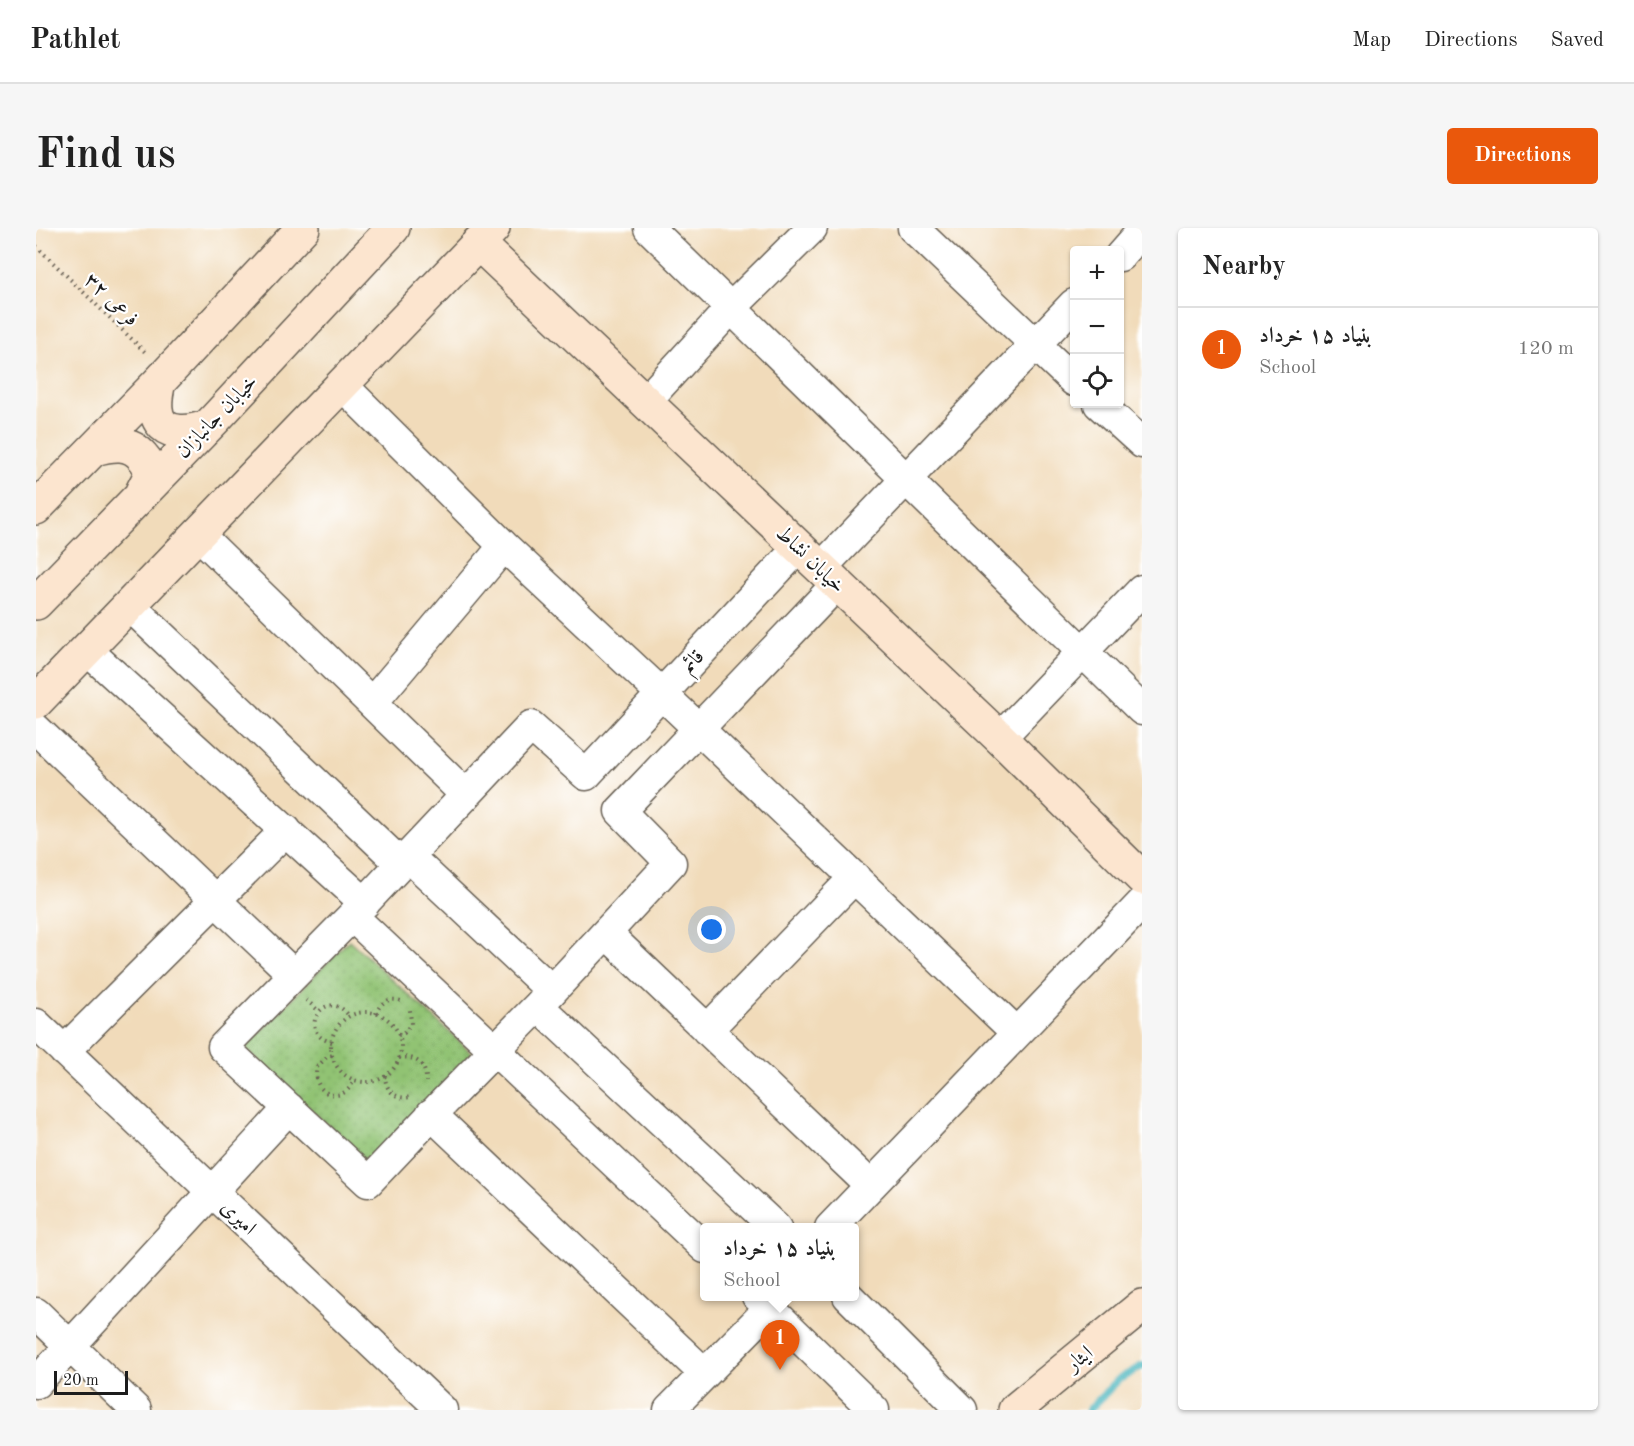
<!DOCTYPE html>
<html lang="en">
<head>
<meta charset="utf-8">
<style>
  :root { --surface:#fff; --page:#f6f6f6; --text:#222; --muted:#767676; --line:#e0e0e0; --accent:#ea580c }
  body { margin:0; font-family:"Old Standard TT",Amiri,serif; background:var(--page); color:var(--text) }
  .controls { position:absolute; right:18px; top:18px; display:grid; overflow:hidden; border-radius:6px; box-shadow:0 2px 4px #0004 }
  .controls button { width:54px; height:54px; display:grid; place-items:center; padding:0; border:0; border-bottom:2px solid var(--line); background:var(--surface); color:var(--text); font:30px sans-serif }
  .scale { position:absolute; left:18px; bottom:15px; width:74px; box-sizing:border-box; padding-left:6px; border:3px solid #1c1c1c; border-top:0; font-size:16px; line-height:21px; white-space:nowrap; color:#1c1c1c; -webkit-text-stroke:4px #fff; paint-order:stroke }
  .you { position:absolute; left:676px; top:702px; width:21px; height:21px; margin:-15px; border:4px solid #fff; border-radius:50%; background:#1a73e8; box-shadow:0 0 0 9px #1a73e833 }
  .badge { display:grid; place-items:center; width:39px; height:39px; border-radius:50%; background:var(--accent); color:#fff; font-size:20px; font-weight:700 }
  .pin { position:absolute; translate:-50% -50px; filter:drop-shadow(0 2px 3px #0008) }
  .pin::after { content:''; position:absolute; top:32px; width:21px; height:18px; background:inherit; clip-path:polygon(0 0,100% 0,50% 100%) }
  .popup { position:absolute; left:664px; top:995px; width:159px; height:78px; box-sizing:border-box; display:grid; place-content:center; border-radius:6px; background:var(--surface); filter:drop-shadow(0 2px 4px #0005); font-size:20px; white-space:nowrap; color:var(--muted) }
  .popup b { font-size:22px; color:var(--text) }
  .popup::after { content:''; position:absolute; left:50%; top:100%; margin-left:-12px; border:12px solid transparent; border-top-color:var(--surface) }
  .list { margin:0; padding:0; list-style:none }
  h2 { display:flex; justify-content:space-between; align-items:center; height:78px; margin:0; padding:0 24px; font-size:26px }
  h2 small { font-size:20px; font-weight:400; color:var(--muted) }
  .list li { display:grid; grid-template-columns:39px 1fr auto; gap:18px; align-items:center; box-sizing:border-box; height:84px; padding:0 24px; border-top:2px solid var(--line) }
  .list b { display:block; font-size:22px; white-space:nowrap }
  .list p { margin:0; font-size:20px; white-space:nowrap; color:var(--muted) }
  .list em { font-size:20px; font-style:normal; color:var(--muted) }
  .icon { flex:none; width:33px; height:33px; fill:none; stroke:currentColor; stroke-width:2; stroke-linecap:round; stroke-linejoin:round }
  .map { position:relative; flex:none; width:1106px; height:1182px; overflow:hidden; border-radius:6px }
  header { display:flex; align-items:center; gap:36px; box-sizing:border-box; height:84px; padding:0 30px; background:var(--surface); border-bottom:2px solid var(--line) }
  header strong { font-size:28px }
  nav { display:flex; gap:33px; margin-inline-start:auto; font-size:21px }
  .intro { display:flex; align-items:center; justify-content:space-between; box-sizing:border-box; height:144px; padding:0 36px }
  h1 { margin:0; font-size:42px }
  .button { padding:15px 27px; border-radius:6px; background:var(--accent); color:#fff; font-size:21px; font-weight:700 }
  main { display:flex; gap:36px; padding:0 36px }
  aside { flex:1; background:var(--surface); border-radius:6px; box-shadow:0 2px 4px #0004 }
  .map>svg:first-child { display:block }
</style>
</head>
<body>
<header>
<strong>Pathlet</strong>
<nav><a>Map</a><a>Directions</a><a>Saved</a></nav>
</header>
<div class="intro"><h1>Find us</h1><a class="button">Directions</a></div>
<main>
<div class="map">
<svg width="1106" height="1182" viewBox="0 0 1106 1182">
  <defs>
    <pattern id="park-dots" width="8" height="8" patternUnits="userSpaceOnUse" patternTransform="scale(1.5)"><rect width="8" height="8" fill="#91c373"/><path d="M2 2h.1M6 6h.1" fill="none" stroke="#7ca763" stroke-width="1.8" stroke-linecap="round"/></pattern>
  </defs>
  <rect width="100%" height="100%" fill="#fff"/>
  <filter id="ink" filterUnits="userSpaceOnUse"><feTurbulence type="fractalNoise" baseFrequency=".0167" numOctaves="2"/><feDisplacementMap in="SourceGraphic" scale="12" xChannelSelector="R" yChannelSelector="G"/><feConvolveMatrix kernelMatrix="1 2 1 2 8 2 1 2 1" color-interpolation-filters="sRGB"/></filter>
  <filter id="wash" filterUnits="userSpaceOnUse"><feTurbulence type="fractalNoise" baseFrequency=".008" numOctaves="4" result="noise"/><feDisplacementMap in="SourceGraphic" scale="24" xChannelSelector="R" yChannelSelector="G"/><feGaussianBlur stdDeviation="1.35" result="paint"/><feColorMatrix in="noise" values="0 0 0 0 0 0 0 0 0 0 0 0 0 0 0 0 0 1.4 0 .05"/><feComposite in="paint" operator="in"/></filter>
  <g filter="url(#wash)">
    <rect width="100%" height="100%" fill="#f1dbba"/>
    <!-- park -->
    <path fill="url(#park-dots)" stroke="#567048" stroke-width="1.5" d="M313,712L436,825L331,934L209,820Z"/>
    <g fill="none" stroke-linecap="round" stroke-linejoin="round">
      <!-- stream -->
      <path stroke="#44b3bc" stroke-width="8" d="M1053,1182L1082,1152L1106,1138"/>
    </g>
  </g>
  <g filter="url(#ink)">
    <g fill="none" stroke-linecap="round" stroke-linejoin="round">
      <!-- street casing -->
      <g stroke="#675f53" stroke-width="33">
        <path id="street" d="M613,0L1106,482
          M877,0L1038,153
          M1084,28L1106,3
          M306,157L468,318L626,466L981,805
          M609,174L695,80L776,0
          M1063,176L1106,215
          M162,306L430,567
          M785,340L1038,76
          M93,377L364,635
          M51,422L329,675
          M336,475L468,318
          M0,501L258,747
          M964,510L1106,362
          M372,628L516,763
          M316,688L495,498L550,547L763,319
          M570,705L834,957
          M502,778L740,1000
          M0,796L406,1182
          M671,802L819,649
          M28,823L250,602
          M395,886L668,1145
          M794,1000L1106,675
          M669,1020L316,688L187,819L332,954L406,876L502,778L635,635L584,583L801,356
          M721,1068L838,1182
          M812,1068L926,1182
          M0,1085L100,1182
          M0,1155L253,880
          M633,1182L733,1081"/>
      </g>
      <!-- secondary casing -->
      <g stroke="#675f53" stroke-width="36">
        <path id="secondary" d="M442,15L964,510L1106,650
          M123,154C112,196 129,212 171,199
          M58,221C76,216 94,213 107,229C111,233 114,240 114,246C113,252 108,259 106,264
          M0,280L123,154L267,0
          M0,375L179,191L357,0
          M0,474L457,0
          M979,1182L1106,1078"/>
      </g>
      <!-- path -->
      <path stroke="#675f53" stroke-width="4" stroke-dasharray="1.5 4.5" stroke-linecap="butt" d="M0,18L111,126
        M270,772L283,783
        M295 819a35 35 0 1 1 70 0a35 35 0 1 1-70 0Z
        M340,786C344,774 353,769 365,773
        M362,807L368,805L375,796L374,782
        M296,814C258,806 290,756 313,788
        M296,827L290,830L281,839C274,868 310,878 318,851
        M363,830C380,827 391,837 390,854
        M349,847C349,863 360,872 375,869"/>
      <!-- street -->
      <use href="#street" stroke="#fff" stroke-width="30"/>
      <!-- secondary -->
      <use href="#secondary" stroke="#fce5cf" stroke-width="33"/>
    </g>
  </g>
  <g text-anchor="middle" stroke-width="4.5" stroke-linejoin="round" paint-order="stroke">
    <!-- street labels -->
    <g font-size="21" fill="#1c1c1c" stroke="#fff">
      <text transform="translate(76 71) rotate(44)" y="7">فرعی ۳۲</text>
      <text transform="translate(180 188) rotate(-46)" y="7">خیابان جانبازان</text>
      <text transform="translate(775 331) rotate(44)" y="7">خیابان نشاط</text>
      <text transform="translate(656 433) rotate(-47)" y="7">قائم</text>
      <text transform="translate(203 989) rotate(44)" y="7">امیری</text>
      <text transform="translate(1043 1130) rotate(-39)" y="7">ایثار</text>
    </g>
  </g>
</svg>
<div class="controls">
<button>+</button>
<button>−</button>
<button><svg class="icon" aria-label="locate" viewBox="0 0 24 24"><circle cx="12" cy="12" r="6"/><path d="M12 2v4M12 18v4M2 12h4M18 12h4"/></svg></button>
</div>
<div class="scale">20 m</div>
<div class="you"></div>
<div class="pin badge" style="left:744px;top:1142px">1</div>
<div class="popup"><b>بنیاد ۱۵ خرداد</b>School</div>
</div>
<aside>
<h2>Nearby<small></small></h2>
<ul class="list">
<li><span class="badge">1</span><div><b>بنیاد ۱۵ خرداد</b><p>School</p></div><em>120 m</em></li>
</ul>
</aside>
</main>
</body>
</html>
